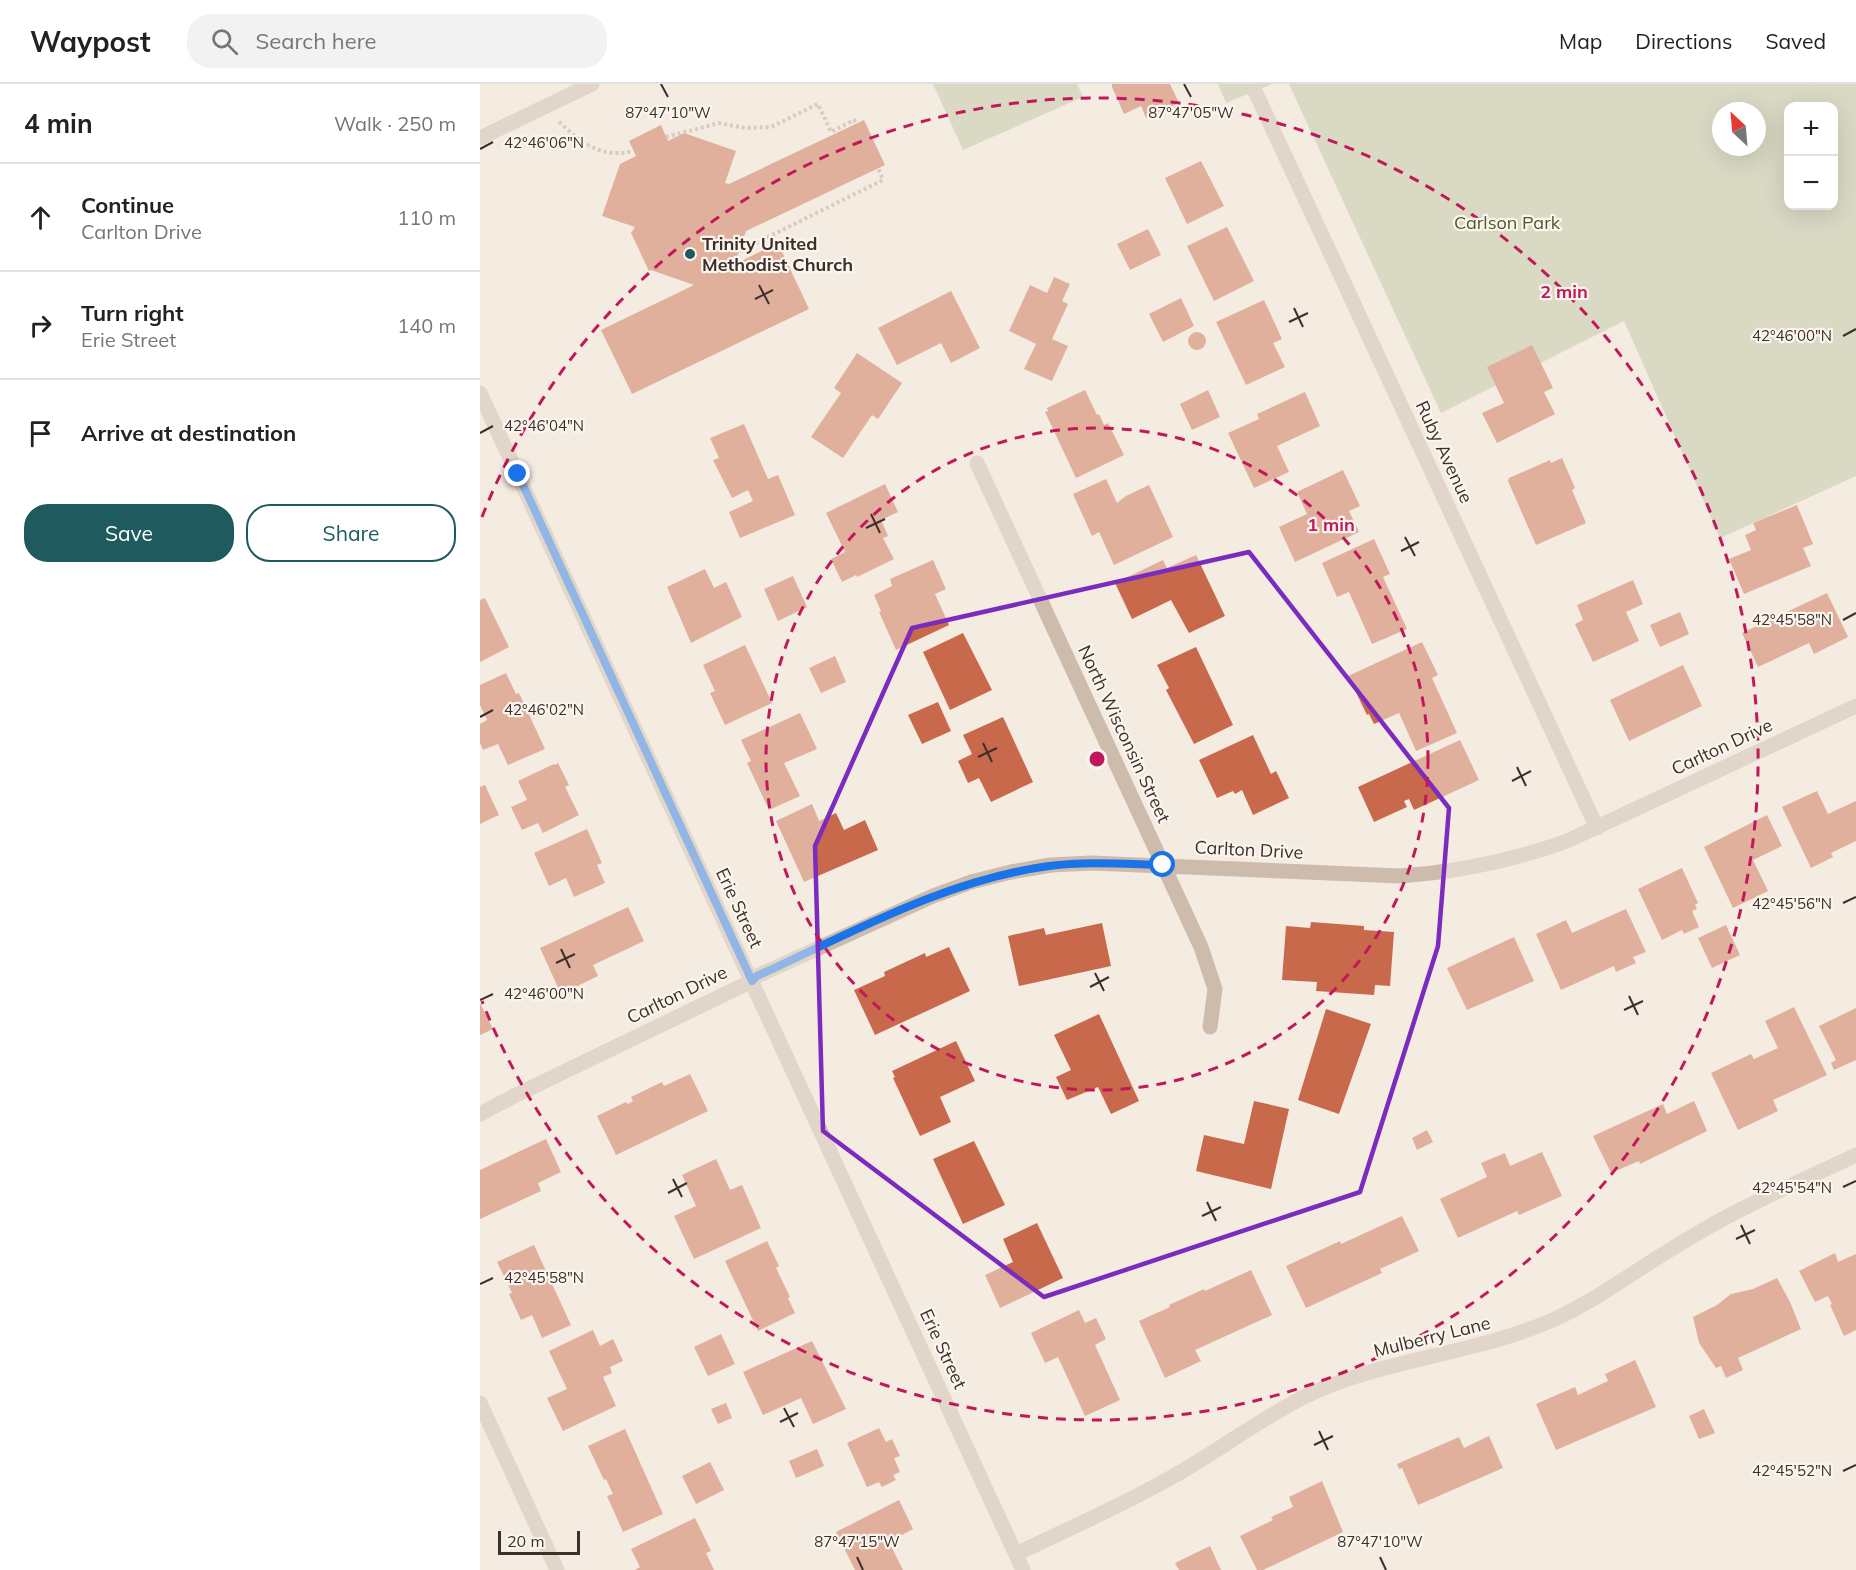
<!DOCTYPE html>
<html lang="en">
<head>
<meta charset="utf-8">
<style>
  :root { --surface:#fff; --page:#f2f2f2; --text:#222; --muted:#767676; --line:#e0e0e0; --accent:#1f5a5e }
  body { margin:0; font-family:Mulish,sans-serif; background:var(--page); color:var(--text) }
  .controls { position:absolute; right:18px; top:18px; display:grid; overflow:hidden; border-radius:12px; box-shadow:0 6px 24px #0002 }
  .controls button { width:54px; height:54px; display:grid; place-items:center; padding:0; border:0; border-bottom:2px solid var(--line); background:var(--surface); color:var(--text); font:30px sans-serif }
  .compass { position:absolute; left:1232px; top:18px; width:54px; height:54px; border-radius:50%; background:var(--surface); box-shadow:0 6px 24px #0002; rotate:334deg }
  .scale { position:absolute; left:18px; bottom:15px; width:82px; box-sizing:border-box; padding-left:6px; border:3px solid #3b302b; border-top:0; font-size:16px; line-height:21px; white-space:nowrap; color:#3b302b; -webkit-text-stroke:4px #fbf5ee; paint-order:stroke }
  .stop { position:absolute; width:18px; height:18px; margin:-14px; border:4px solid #1a73e8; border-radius:50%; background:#fff }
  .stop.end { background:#1a73e8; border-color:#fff; box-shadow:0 2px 6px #0008 }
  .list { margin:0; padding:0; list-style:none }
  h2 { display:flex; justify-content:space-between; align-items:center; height:78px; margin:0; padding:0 24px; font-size:26px }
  h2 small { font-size:20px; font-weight:400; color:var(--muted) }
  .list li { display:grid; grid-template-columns:39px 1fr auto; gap:18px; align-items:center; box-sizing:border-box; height:108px; padding:0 24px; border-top:2px solid var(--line) }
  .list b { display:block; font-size:22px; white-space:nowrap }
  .list p { margin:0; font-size:20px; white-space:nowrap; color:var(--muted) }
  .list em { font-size:20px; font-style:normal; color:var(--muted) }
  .actions { display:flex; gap:12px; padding:18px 24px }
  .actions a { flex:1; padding:14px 0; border:2px solid var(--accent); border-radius:24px; text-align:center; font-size:21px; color:var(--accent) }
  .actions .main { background:var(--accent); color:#fff }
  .icon { flex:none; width:33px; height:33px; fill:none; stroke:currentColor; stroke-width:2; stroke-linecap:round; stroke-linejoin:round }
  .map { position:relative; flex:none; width:1376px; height:1486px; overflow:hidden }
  header { display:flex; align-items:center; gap:36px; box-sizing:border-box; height:84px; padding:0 30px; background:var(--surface); border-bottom:2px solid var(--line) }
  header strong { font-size:28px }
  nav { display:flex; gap:33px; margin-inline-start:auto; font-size:21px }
  .search { width:420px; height:54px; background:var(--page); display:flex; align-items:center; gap:15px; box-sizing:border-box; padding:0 21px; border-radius:24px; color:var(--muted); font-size:22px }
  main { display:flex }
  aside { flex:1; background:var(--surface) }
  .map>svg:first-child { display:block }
</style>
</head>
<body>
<header>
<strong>Waypost</strong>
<div class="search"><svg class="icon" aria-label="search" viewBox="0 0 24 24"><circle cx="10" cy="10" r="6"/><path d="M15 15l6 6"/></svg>Search here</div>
<nav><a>Map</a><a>Directions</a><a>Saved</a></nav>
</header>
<main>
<aside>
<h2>4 min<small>Walk · 250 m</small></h2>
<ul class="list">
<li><svg class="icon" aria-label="ahead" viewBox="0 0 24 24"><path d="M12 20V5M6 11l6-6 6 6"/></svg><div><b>Continue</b><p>Carlton Drive</p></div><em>110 m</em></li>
<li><svg class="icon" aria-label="right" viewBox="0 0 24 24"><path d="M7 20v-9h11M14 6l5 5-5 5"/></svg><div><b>Turn right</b><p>Erie Street</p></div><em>140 m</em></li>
<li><svg class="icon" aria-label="arrive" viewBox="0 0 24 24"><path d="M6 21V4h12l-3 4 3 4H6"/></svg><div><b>Arrive at destination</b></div></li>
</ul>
<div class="actions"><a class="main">Save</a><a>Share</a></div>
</aside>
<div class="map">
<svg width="1376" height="1486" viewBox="0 0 1376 1486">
  <rect width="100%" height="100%" fill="#f4ebe1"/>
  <!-- green -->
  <path fill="#b8c4a0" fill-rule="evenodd" d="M453,0H597L603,13L483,66Z
    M738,0H792L746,19Z
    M809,0H1376V392L1240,454L1144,237L961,329ZM1308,22H1354V122H1308ZM1241,27H1277V63H1241Z"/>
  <!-- building -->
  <path fill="#c8694b" d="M632,0H690L699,19L666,34L661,22L644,30L632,3Z
    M384,36L405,81L266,147L255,180L298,159L329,225L152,310L121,246L214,201L171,186L169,187L151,149L155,143L122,132L140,80L156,72L149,57L181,41L188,57L204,49L256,67L245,99L249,100Z
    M721,77L744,122L707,140L685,94Z
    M747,143L774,197L734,217L707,162Z
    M668,145L681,171L650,186L637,160Z
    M574,193L590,200L582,217L588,220L572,255L588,262L572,297L544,285L556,260L529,247L550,201L567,209Z
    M471,207L500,264L471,279L461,259L417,281L398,244Z
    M701,214L714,242L683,258L669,230Z
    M784,216L802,255L793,259L805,283L766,301L736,238Z
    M708 257a9 9 0 1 1 18 0a9 9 0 1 1-18 0Z
    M1052,261L1073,304L1064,308L1075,330L1017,359L1002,329L1024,319L1007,283Z
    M377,269L422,299L398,335L392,331L363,374L331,353L361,309L354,304Z
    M605,306L617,331L619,330L624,341L628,339L644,371L596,394L565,328L568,327L567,324Z
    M728,306L740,333L712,346L700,320Z
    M825,308L840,342L797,362L809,388L774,404L748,349L779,335L777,330Z
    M264,340L288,395L298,391L315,431L260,454L249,428L273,417L268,406L252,414L233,376L239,374L230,354Z
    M1082,374L1095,404L1092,406L1106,439L1056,461L1028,397L1029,394L1070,376L1071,379Z
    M863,386L880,422L869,427L879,448L815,478L799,443L827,430L817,408Z
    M626,395L637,419L646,412L669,401L693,453L634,481L619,448L612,452L593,410Z
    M405,400L418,428L401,436L408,452L403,454L414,475L377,493L376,491L362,498L351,475L365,468L346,429Z
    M1317,421L1333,460L1323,464L1331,482L1264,510L1249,475L1271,466L1265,451L1276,446L1273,439Z
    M894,455L910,490L903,493L927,545L892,560L869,508L857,513L842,479Z
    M716,471L745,532L709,549L691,516L652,535L635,499L683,476L687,484Z
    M453,476L466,505L455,510L469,541L416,566L399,528L401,527L394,511L412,502L410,495Z
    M225,485L234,504L246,498L262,533L211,559L187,503Z
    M313,492L327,523L298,537L284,505Z
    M1153,496L1163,520L1146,528L1159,557L1113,578L1095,540L1103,536L1097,521Z
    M1347,509L1368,553L1334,570L1329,559L1278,583L1262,549Z
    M5,514L29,563L0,578V516Z
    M1200,528L1209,550L1180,563L1170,541Z
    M483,549L512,606L470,626L443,568Z
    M942,558L958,591L952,594L977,649L936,667L919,629L894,640L889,630L887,631L868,592Z
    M265,561L292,619L245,641L230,609L235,607L223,581Z
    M716,563L753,641L714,660L686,606L689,604L677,581Z
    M355,572L366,598L341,609L329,584Z
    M1203,581L1222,622L1149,657L1130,616Z
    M26,589L36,610L39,609L65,665L28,681L18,660L3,666L0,659V640L7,636L0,621V601Z
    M458,618L471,647L442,660L428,631Z
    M320,629L337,665L304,679L320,712L289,726L267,679L271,677L261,656Z
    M523,633L553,698L511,718L499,694L488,699L478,677L492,670L483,651Z
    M773,651L791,690L796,687L809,714L773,731L762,706L755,710L753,707L737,714L719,676Z
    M980,656L999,696L934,726L929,715L924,717L927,723L894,738L878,703Z
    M78,679L89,701L85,703L99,731L63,749L58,739L42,746L31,723L47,716L38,697L74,680L75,681Z
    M5,701L19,731L0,740V703Z
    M1337,707L1348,730L1376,717V757L1351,769L1353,773L1331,784L1302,723Z
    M332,720L339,737L356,729L364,746L385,736L398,766L324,798L296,737Z
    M1287,731L1302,762L1273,776L1288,807L1253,824L1224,763Z
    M107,745L122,779L117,781L125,799L94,813L86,794L69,802L54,769Z
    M1202,784L1218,819L1215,821L1217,825L1212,827L1219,843L1204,850L1202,846L1182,856L1158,805Z
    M148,823L164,857L113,881L118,892L81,910L60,864Z
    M1146,825L1166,868L1153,873L1156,879L1136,888L1134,882L1081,906L1056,850L1086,836L1092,849Z
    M831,838L884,842V846L914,848L910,902L895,901L894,911L836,907L837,898L802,896L806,842L830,844Z
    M622,839L631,882L539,902L528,852L564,844L566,851Z
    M1246,841L1260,871L1232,884L1218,854Z
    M1034,853L1054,897L987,926L967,884Z
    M469,863L490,907L395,951L374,906L405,892L404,888L445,869L446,873Z
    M0,919L13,945L0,951Z
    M1314,923L1347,991L1293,1016L1298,1027L1258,1046L1231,989L1271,970L1274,975L1298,964L1285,937Z
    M1376,924V976L1354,986L1351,979L1356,976L1339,942Z
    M846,925L891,940L859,1030L818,1016Z
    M619,930L659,1017L631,1030L618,1003L587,1016L576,993L591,986L574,951Z
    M476,957L495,997L460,1013L471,1038L440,1052L413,994L415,993L412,987Z
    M210,990L228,1027L136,1071L117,1032L146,1018L148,1020L153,1017L151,1013L182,998L184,1002Z
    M774,1017L809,1025L791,1105L716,1087L724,1051L764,1060Z
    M1214,1017L1227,1047L1160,1080L1159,1077L1131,1089L1113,1052L1183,1020L1187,1030Z
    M947,1046L953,1058L937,1066L932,1054Z
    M66,1055L81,1088L58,1099L61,1107L0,1135V1086Z
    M494,1057L525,1121L483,1140L453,1075Z
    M1062,1068L1082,1112L1039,1131L1037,1127L978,1154L960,1115L1007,1093L1001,1079L1025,1069L1030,1082Z
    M236,1075L250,1106L262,1101L281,1144L214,1175L194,1132L216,1122L202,1091Z
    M922,1132L939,1167L900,1185L902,1189L826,1224L806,1182L860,1157L861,1160Z
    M557,1139L583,1194L520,1224L505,1191L533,1178L523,1155Z
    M287,1157L299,1182L296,1184L310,1213L308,1214L315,1229L278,1247L245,1177Z
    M54,1161L91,1241L62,1254L52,1231L41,1236L29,1210L32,1209L17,1178Z
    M1355,1169L1358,1178L1376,1170V1246L1364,1252L1350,1221L1352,1220L1348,1212L1335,1218L1319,1187Z
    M771,1186L792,1231L715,1266L721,1277L685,1294L659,1237L690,1223L689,1221L724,1205L725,1207Z
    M1297,1194L1310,1218L1321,1245L1258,1274L1263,1286L1246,1294L1241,1282L1236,1284L1219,1259L1213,1233L1237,1221L1251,1210L1273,1205Z
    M599,1226L605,1239L616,1234L626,1255L615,1261L640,1316L605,1332L578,1273L565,1279L551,1249Z
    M113,1246L120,1262L133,1255L143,1277L130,1283L132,1289L123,1293L136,1322L83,1347L67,1314L87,1305L69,1267Z
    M241,1250L255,1280L228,1292L214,1263Z
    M332,1257L366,1325L333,1340L321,1314L283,1331L263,1288Z
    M1155,1276L1176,1323L1076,1366L1056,1320L1095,1303L1098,1311L1128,1297L1125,1290Z
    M246,1319L252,1334L238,1340L231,1325Z
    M1224,1325L1235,1349L1219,1355L1209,1332Z
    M399,1344L406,1358L412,1355L420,1372L414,1374L420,1388L413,1391L416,1396L402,1403L399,1398L387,1403L367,1359Z
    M145,1345L183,1430L143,1448L127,1412L133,1410L126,1395L124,1396L108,1362Z
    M1009,1352L1023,1384L938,1421L922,1384L919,1385L917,1380L979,1353L984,1364Z
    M337,1365L344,1382L316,1394L309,1377Z
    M230,1378L244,1406L216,1420L202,1392Z
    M842,1397L863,1448L783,1486H777L760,1452L793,1436L791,1433L813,1423L809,1413Z
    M419,1416L433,1445L409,1458L423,1486H375L356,1448Z
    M215,1434L231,1467L226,1469L234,1486H155L160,1483L151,1465Z
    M730,1462L741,1486H699L695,1479Z"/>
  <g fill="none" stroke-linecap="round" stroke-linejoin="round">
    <!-- path -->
    <path stroke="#b9a596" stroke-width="4" stroke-dasharray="3 3" stroke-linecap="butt" d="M79,38C102,59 121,75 154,67
      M186,53L239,39L265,44L291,43L338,20L351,48L374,36L376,40
      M260,167L403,96L398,84"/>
    <!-- minor -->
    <path stroke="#cdbbac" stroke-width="15" d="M775,7L1117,744
      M0,54L112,0
      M0,309L543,1486
      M497,379L721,863L735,905L730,943
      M0,1030L34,1012L272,897L277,892L453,812L491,798L531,788L571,781L611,779L920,792C979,788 1032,777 1087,757L1376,622
      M0,1319L77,1486
      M536,1470C588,1445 641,1422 692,1393C737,1368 778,1336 824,1313C904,1274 995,1271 1075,1235C1122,1213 1163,1181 1208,1155C1261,1122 1320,1098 1376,1071"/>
  </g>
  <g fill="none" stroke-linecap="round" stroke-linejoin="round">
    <!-- route -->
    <path stroke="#1a73e8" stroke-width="8" d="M38,390L272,897L277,892C371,849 465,796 569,782C607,777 645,780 683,781"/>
  </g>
  <!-- marked area -->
  <path d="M0 0H1376V1486H0ZM769,468L969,724L958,862L880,1108L564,1213L343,1047L335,762L432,544Z" fill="#f4ebe1" fill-opacity=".55" fill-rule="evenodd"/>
  <path fill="none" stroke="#7b2cbf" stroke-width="4.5" stroke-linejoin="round" d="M769,468L969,724L958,862L880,1108L564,1213L343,1047L335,762L432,544Z"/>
  <!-- ticks -->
  <path fill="none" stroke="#3b302b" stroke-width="2" d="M181,0L188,13M704,0L711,13M0,65L13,58M279,201L289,220M275,215L293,206M814,224L823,243M809,238L828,229M1363,252L1376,245M0,349L13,342M391,430L400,449M386,444L405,435M925,453L935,472M921,467L939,458M1363,536L1376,529M0,633L13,626M503,659L512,678M498,673L517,664M1037,683L1046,702M1032,697L1051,687M1363,819L1376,813M81,865L90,884M76,879L95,870M615,889L624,907M610,903L629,893M1149,912L1158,931M0,916L13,910M1144,926L1163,917M193,1095L202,1113M1363,1103L1376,1097M188,1109L207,1099M727,1118L736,1137M722,1132L741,1123M1261,1141L1270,1160M1256,1155L1275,1146M0,1200L13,1194M304,1324L314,1343M300,1338L318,1329M839,1347L848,1366M834,1361L853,1352M1363,1387L1376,1381M377,1473L383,1486M900,1473L906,1486"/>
  <!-- distance rings -->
  <g fill="none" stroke="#c2185b" stroke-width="3" stroke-dasharray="10 8">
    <circle cx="617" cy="675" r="331"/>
    <path d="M2 433A661 661 0 1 1 2 917"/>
  </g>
  <!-- markers -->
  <circle fill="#1f5a5e" stroke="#fbf5ee" stroke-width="2" cx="210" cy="170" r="6"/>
  <g text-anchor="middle" stroke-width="4.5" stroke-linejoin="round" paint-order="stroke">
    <!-- park labels -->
    <g font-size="18" fill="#4a5a2e" stroke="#fbf5ee">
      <text x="1027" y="145">Carlson Park</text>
    </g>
    <!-- poi labels -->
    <g font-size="18" font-weight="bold" fill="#3b302b" stroke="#fbf5ee" text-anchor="start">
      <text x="222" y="166">Trinity United<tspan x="222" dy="21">Methodist Church</tspan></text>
    </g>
    <!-- street labels -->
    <g font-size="18" fill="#3b302b" stroke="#fbf5ee">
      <text transform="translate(964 368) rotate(65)" y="6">Ruby Avenue</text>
      <text transform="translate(644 650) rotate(65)" y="6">North Wisconsin Street</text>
      <text transform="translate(1242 663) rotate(-25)" y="6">Carlton Drive</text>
      <text transform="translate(769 766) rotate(3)" y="6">Carlton Drive</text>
      <text transform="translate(259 824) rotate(65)" y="6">Erie Street</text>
      <text transform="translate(197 911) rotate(-26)" y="6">Carlton Drive</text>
      <text transform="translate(952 1253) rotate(-14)" y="6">Mulberry Lane</text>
      <text transform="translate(463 1265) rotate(65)" y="6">Erie Street</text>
    </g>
  </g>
  <g font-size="15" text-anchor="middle" fill="#3b302b" stroke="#fbf5ee" stroke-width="4.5" stroke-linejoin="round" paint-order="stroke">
    <text x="188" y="34">87°47'10"W</text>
    <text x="711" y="34">87°47'05"W</text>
    <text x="64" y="64">42°46'06"N</text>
    <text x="1312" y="257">42°46'00"N</text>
    <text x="64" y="347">42°46'04"N</text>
    <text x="1312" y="541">42°45'58"N</text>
    <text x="64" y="631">42°46'02"N</text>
    <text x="1312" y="825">42°45'56"N</text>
    <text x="64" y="915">42°46'00"N</text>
    <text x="1312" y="1109">42°45'54"N</text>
    <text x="64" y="1199">42°45'58"N</text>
    <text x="1312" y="1392">42°45'52"N</text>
    <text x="377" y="1463">87°47'15"W</text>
    <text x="900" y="1463">87°47'10"W</text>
  </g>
  <circle cx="617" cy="675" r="9" fill="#c2185b" stroke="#fbf5ee" stroke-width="3"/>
  <g font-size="18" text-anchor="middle" font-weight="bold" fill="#c2185b" stroke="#fbf5ee" stroke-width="4.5" stroke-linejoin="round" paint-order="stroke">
    <text x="1084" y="214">2 min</text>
    <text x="851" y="447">1 min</text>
  </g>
</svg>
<div class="controls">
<button>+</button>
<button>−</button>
</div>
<svg class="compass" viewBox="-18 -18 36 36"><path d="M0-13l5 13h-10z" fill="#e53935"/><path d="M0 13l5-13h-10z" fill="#767676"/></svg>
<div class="scale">20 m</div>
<div class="stop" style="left:683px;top:781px"></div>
<div class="stop end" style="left:38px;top:390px"></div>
</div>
</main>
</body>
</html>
